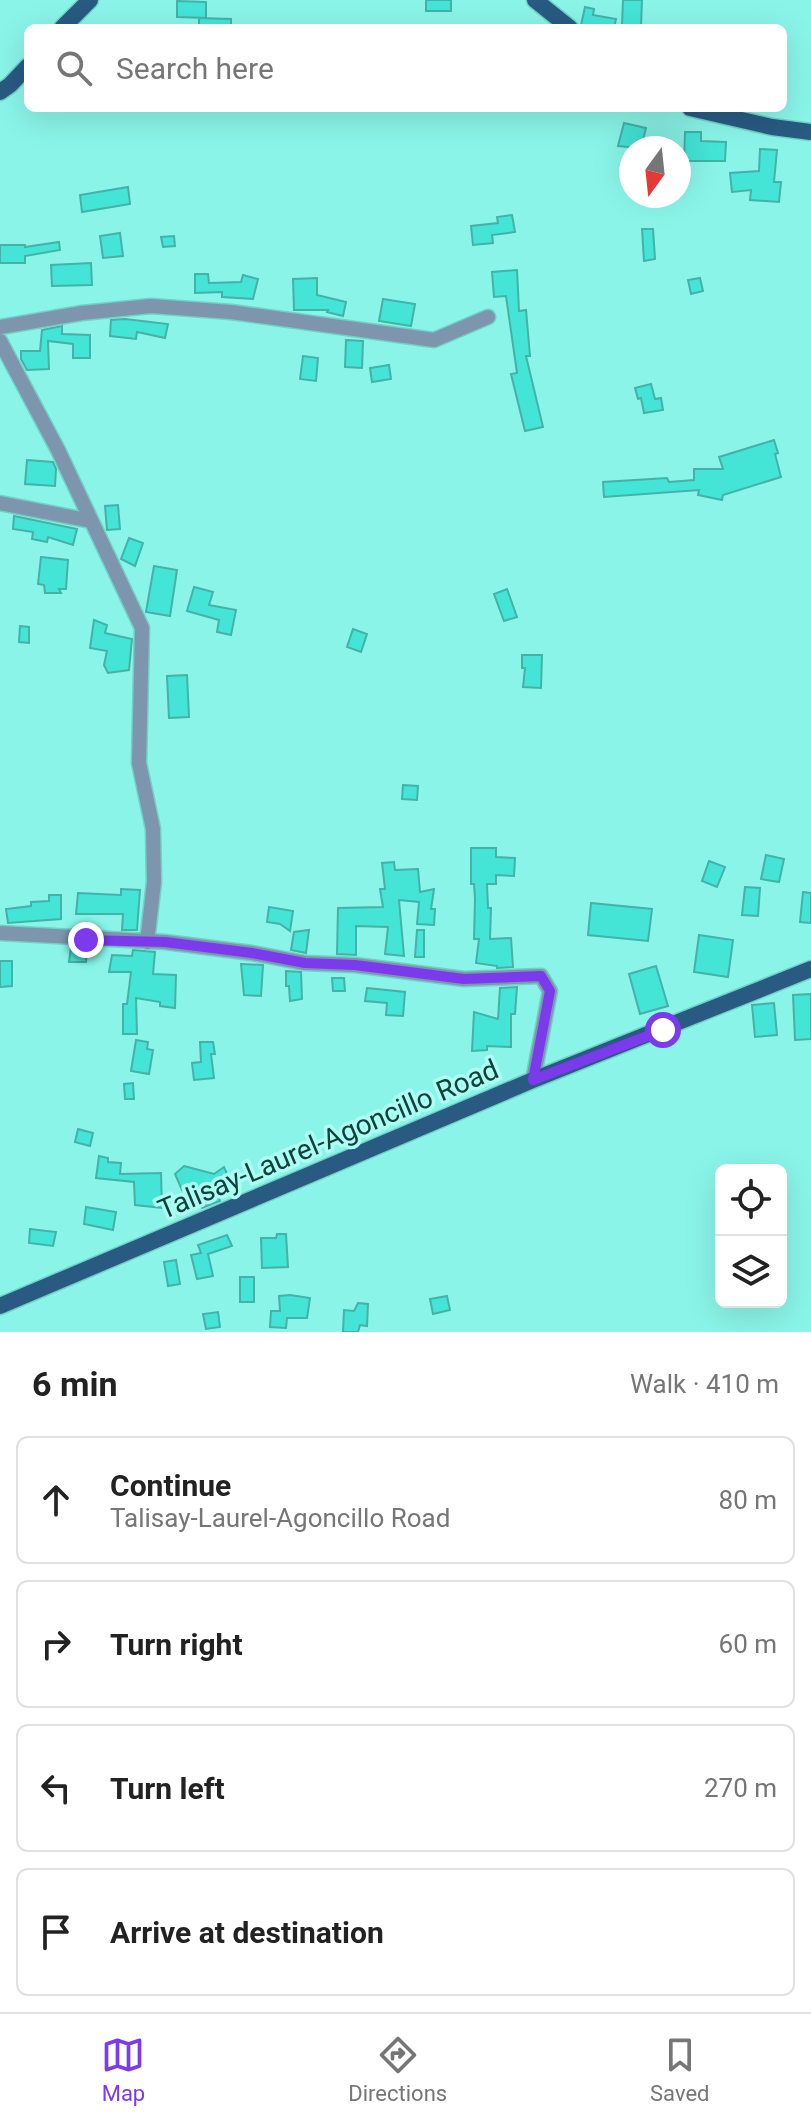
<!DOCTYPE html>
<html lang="en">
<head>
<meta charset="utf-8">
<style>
  :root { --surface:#fff; --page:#f6f6f6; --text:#222; --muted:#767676; --line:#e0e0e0; --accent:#7c3aed }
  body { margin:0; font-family:Roboto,sans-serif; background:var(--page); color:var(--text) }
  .controls { position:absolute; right:24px; bottom:24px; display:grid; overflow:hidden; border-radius:12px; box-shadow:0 8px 32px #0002 }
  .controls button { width:72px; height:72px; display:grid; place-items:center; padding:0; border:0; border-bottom:2px solid var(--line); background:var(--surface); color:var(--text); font:40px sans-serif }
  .compass { position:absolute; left:619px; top:136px; width:72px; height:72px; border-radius:50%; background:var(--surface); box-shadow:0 8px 32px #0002; rotate:195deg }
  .stop { position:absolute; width:24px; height:24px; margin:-18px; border:6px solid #7c3aed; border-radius:50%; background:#fff }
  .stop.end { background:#7c3aed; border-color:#fff; box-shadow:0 2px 8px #0008 }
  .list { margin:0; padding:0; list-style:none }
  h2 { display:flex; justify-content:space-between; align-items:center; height:104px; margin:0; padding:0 32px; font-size:34px }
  h2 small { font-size:26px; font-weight:400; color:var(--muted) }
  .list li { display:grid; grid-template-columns:52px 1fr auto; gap:24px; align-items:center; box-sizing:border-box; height:128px; margin:0 16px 16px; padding:0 16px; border:2px solid var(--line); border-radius:12px }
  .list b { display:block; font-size:30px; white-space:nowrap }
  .list p { margin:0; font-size:26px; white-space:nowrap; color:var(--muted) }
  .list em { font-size:26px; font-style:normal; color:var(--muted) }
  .icon { flex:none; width:44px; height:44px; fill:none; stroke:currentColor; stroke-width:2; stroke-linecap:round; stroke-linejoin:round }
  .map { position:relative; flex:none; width:811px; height:1332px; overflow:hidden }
  .search { position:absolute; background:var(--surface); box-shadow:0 8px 32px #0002; left:24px; right:24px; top:24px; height:88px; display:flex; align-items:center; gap:20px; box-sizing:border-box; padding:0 28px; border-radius:12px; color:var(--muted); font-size:30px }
  .sheet { height:680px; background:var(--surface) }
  nav { display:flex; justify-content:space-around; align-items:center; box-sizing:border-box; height:112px; border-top:2px solid var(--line); background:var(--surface); font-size:22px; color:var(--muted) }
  nav a { display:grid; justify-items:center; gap:4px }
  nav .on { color:var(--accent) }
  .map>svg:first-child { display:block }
</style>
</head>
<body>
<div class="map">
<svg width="811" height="1332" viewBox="0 0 811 1332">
  <rect width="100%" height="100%" fill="#8af4e8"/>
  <!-- building -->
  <path fill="#44e5d7" stroke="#44b2a7" stroke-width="2" d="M426,0H451V11H426Z
    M623,0H642L641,26L622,25Z
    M177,1L206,2V18L177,17Z
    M585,7L594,9L593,15L616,19L614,28L581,25Z
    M199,18L231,19V28H199Z
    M624,123L646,128L641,148L618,146Z
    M685,132H701V141L726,142L725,161H684Z
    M760,149L777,150L774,182H781L779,202L750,200L751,190L732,192L730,173L759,171Z
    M128,187L130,204L82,212L80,195Z
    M512,215L515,232L492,235L493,243L473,245L471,226L498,223L497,217Z
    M642,229H653L655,259L644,261Z
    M120,233L123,256L103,258L100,236Z
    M174,236L175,246L163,247L161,237Z
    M59,242L60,250L25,256V263H0V245H25V247Z
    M91,263L92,285L52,286L51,265Z
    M517,270L519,311L526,310L530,356H526L543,427L525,431L511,374L517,373L506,296L494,297L492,272Z
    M195,274H208L209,283L241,282L243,275L258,279L253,299L222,297V292L195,293Z
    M317,278V295L346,302L343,316L327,312L328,310H294L293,279Z
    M700,278L703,291L691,294L688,280Z
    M383,299L415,304L411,326L379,321Z
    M125,319L168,324L165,338L137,332L136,339L110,336L111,320Z
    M62,326V334L90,335V358H73V344L48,341L49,369L27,370L21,359V351H40L42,330Z
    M346,340L363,341L362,368L345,367Z
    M303,356L318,358L316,381L300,379Z
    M389,365L391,379L372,382L370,368Z
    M651,384L655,399L661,398L663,410L644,413L641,398L638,399L635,388Z
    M774,440L778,453L775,454L781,477L723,495L722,500L698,495L699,490L604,497L603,482L667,478L669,482L694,480V469H723L719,457Z
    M27,460L53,462L56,469L55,486L25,484Z
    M118,505L120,529L107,530L105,506Z
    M14,516L77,529L73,545L48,537L47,542L32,539L33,532L13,529Z
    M129,538L143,543L135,566L121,559Z
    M41,557L68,560L66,589H59L61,593H45L44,585L38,584Z
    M154,566L177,570L170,616L146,612Z
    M194,587L213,592L209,605L236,610L231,635L217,632L219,620L187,611Z
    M507,589L517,617L504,621L494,594Z
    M94,620L107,625L105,633L132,639L129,670L108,673L104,665L107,651L90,648Z
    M20,626L29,627V643L19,642Z
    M353,629L367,634L361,652L347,647Z
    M522,655H542L541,688L523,687L525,668H522Z
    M187,675L189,717L169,718L167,676Z
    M403,785L418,786L417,800L402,799Z
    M471,848H496V857L515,858L514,876L496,875V884H487L488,908H491L490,939L511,938L513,967L497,968V966L476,963L479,939H474L475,899L474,884H471Z
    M766,855L784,859L779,882L761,879Z
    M709,861L725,867L717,887L702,881Z
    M394,862L395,870L418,869L420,892L434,889L431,909H435L434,925L417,924L419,902L399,900L404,956L385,954L388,927L356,926V955L337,954L338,908L383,907L380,889H385L382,863Z
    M745,887L760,888L758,916L742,915Z
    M121,889L140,890L137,930H122L123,914H76L78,893L121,895Z
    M803,892L811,893V923L800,922Z
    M49,895H61V919L8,923L6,909L31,906V902L49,901Z
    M591,903L652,909L648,941L588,935Z
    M269,907L293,911L290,931L280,924L267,922Z
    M309,930L306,953L291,950L294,932Z
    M417,930H424V957H415Z
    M699,935L733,940L728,977L694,972Z
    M71,947L87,948L86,962H69Z
    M133,950L155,952L153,974L176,975L175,1008L160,1006V1002L136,998L137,1034H123V1004H127L131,972H109L112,955L132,956Z
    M0,961H12V986L0,987Z
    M241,964L263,965L261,996L244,995Z
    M656,966L668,1006L640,1014L629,974Z
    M286,971L301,972L302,999L290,1001L289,986H286Z
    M332,978H344L345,991H333Z
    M517,987L515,1014H511V1047L487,1046V1050L472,1051L474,1012L498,1019L500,988Z
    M367,988L405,992L403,1016L386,1015L387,1003L365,1001Z
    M811,994V1039L795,1040L793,995Z
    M774,1003L777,1035L755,1037L752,1005Z
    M136,1040L148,1042L147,1049L153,1050L149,1074L131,1071Z
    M200,1042H213L215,1054H211L214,1078L194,1080L192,1063L201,1062Z
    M133,1083L134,1099H125L124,1084Z
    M78,1129L93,1133L90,1146L75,1142Z
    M99,1156L108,1158V1162L121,1163L120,1174L161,1173L162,1208L135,1205L134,1182L96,1178Z
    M184,1166L214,1174L224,1167L231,1183L217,1189L220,1201L202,1208L200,1202H193L189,1187L182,1190L175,1174Z
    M86,1207L116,1212L113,1230L84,1224Z
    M30,1229L56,1232L53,1246L29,1243Z
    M277,1234H286L288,1267L262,1268L261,1238H276Z
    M227,1235L232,1246L208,1254L213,1276L197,1279L191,1255L201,1253L198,1245Z
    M176,1260L180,1284L168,1286L164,1262Z
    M240,1277H254V1302H240Z
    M290,1295L310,1298L307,1318H287L286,1328L270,1327L271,1311H280L279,1296Z
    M447,1296L450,1310L433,1314L430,1299Z
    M358,1303L368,1304L367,1326L360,1325L358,1332H343L344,1310L354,1311Z
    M218,1312L220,1327L206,1329L203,1314Z"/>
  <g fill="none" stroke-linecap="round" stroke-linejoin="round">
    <!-- minor casing -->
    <g stroke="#72d0c6" stroke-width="17">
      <path id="minor" d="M0,327L82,313L151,306L231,312L434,340L488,317
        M0,341L58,450L142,628L139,763L153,829L154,882L147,942
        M0,503L91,521
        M0,933L165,942L252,953L305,963L355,965L464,979L541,976L550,991L533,1080"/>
    </g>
    <!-- major casing -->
    <g stroke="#72d0c6" stroke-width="19">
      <path id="major" d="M535,0L570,28
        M62,28L90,0
        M0,92L10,85L28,66
        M690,108L772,127L811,132
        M0,1306L533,1080L811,969"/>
    </g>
    <!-- minor -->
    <use href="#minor" stroke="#7d96ae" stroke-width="14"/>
    <!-- major -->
    <use href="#major" stroke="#285a82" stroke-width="16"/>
  </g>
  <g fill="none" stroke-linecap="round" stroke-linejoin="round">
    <!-- route -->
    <path stroke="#7c3aed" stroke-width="10" d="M86,940L165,942L252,953L305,963L355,965L464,979L541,976L550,991L533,1080L663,1030"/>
  </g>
  <g text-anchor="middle" stroke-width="7" stroke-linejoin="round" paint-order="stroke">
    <!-- street labels -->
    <g font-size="28" fill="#12413c" stroke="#acfdf3">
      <text transform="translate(328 1139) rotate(-23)" y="10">Talisay-Laurel-Agoncillo Road</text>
    </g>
  </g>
</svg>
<div class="controls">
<button><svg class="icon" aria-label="locate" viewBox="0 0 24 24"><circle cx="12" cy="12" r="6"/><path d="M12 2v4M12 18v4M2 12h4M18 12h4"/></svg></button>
<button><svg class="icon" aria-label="layers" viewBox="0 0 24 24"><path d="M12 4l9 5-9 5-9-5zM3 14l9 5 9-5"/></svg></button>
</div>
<svg class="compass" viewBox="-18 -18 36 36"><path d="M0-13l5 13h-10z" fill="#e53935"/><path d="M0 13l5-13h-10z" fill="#767676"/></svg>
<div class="stop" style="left:663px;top:1030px"></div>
<div class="stop end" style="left:86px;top:940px"></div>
<div class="search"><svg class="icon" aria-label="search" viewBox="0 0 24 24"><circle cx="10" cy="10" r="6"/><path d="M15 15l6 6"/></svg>Search here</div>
</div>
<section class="sheet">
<h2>6 min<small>Walk · 410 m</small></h2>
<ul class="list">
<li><svg class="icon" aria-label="ahead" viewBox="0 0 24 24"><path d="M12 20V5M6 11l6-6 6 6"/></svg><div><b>Continue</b><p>Talisay-Laurel-Agoncillo Road</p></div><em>80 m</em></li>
<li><svg class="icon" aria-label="right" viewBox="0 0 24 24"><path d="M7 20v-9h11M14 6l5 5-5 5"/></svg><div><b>Turn right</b></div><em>60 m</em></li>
<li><svg class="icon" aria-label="left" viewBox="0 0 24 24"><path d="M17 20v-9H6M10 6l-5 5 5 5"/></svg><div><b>Turn left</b></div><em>270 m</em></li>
<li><svg class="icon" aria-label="arrive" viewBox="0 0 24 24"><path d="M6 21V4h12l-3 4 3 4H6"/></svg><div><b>Arrive at destination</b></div></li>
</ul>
</section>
<nav>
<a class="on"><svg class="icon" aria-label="map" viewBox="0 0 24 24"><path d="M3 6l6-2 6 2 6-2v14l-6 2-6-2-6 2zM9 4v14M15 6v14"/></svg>Map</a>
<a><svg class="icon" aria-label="directions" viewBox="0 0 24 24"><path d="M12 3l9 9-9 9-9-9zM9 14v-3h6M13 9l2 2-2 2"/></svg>Directions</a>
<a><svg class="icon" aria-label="saved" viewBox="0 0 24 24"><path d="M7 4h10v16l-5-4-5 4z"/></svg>Saved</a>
</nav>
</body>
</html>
